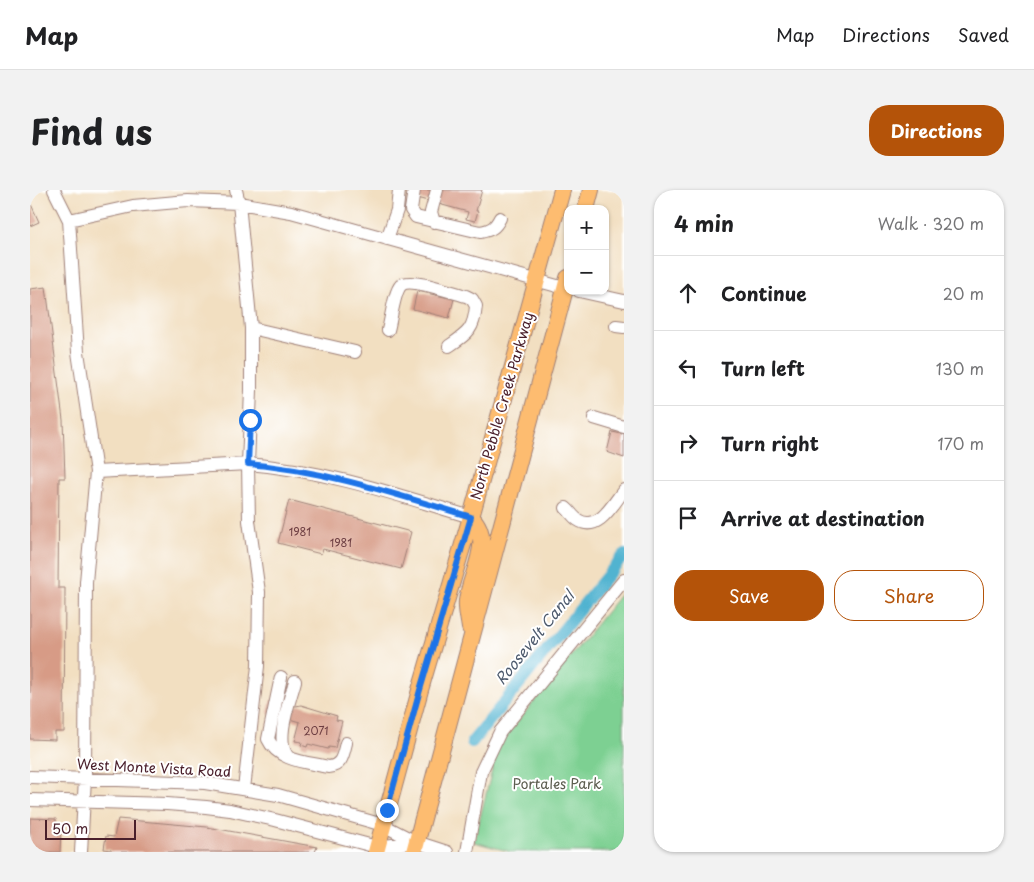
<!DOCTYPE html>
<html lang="en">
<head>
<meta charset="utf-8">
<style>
  :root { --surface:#fff; --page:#f2f2f2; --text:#202124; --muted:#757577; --line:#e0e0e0; --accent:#b45309 }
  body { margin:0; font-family:"Playpen Sans",sans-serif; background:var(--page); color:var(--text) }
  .controls { position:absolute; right:15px; top:15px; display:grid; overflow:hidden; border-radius:10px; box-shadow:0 1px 4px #0004 }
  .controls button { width:45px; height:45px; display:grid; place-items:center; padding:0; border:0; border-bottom:1px solid var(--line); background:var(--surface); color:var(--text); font:25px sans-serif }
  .scale { position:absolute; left:15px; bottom:12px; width:91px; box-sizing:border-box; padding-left:5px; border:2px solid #4a1f2b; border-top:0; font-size:14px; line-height:18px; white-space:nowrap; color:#4a1f2b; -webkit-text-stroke:4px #fff; paint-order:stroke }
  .stop { position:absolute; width:15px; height:15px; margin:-11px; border:4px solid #1a73e8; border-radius:50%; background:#fff }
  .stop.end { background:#1a73e8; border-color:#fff; box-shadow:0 1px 5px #0008 }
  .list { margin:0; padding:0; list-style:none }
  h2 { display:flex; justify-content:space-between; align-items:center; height:65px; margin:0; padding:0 20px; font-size:21px }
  h2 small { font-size:16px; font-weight:400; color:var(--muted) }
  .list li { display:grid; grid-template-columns:32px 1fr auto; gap:15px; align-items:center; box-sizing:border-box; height:75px; padding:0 20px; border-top:1px solid var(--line) }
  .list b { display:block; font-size:19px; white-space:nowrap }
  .list em { font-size:16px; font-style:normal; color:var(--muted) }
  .actions { display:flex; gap:10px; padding:15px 20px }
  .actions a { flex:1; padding:11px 0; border:1px solid var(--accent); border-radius:20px; text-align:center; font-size:18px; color:var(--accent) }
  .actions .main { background:var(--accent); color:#fff }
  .icon { flex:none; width:28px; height:28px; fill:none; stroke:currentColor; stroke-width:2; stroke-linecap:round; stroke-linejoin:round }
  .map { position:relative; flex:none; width:594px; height:662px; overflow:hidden; border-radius:20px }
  header { display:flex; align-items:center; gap:30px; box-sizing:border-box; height:70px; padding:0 25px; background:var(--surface); border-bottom:1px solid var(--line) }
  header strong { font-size:24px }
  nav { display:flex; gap:28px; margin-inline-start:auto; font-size:18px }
  .intro { display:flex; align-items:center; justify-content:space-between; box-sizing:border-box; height:120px; padding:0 30px }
  h1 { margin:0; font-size:35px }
  .button { padding:12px 22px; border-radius:20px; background:var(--accent); color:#fff; font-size:18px; font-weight:700 }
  main { display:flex; gap:30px; padding:0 30px }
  aside { flex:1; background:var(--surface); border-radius:20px; box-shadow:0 1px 4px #0004 }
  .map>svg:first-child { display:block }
</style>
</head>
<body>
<header>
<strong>Map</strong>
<nav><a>Map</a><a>Directions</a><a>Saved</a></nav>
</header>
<div class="intro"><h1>Find us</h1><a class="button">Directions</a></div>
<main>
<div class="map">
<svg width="594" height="662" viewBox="0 0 594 662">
  <rect width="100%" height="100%" fill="#fff"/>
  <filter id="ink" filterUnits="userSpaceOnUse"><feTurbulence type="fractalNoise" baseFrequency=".02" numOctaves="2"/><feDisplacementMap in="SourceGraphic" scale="10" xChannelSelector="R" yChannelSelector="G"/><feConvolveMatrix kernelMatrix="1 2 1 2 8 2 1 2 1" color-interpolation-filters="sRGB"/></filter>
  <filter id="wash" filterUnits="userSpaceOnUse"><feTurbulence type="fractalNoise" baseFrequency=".0096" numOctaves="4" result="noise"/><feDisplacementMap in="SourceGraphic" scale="20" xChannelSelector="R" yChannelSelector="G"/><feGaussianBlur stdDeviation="1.12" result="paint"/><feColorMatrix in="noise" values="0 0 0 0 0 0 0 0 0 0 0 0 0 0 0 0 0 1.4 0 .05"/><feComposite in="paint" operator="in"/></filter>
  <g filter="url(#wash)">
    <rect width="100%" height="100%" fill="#f2dfc1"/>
    <!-- green -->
    <path fill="#7dd092" stroke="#64785e" d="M594,400V662H481L444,652L468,556Z"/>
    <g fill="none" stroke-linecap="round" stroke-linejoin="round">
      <!-- canal -->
      <path stroke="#51b3d0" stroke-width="12" d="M442,552L594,365"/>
    </g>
    <g id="blocks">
      <!-- building -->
      <path fill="#d79b86" d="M385,0H452L446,21H448L445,31L436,29L438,22L383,7Z
        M0,12L9,32L0,36Z
        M16,97L33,230L35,288H29L28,398H35L34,542H25V550L0,549V99Z
        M387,101L424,109L419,128L383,119Z
        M593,239H594V268L577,262L582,242L592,244Z
        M259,310L381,342L371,379L293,359L291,364L248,353Z
        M241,510L266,516L271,515L307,526L306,530L312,531L305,558L299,557L298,559L278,554L277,557L271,555L272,552L265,551L270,532L238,523Z
        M0,628L26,629V638L31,639L30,662H0Z
        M88,629L177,637L287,657L285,662H81V660L74,659L76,646L84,647Z"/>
    </g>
  </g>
  <g filter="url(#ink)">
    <use href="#blocks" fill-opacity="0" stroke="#9e7f76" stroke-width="1"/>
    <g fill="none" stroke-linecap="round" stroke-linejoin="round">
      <!-- minor casing -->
      <g stroke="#9e7f76" stroke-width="14">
        <path id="minor" d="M24,0L39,30L48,162L66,282L56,392L55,588L51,662
          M206,0L209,13L221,138V200L218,274L219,331L229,402L228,476L214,599
          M384,0L381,20L386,27L450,42C461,40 465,38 470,28
          M39,30L103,16L158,11L209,13L261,22L538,99
          M404,32L401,22L407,0
          M357,49L367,20L369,0
          M549,101L594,111
          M586,136L594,137
          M221,138L325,162
          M358,140C361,130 364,102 371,95C380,87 424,103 436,106L442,109L446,116C444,140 437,144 419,156
          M564,228L594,237
          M66,282L218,274C294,280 368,305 441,327
          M536,318C540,321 543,327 548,330C568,343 583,314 594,300
          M251,487L238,549C248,571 277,572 298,577C312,576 313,565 316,553
          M258,567C244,550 260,511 265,491
          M0,587L175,593L248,605L353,635L386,652L417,662
          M0,610L137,614L176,617L200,620L245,630L347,657L386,652
          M437,662L451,582L470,542L594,390"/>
      </g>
      <!-- major casing -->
      <g stroke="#9e7f76" stroke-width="18">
        <path id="major" d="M556,19L561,0
          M440,438C439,430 436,419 437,411C440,384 465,350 441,327
          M346,662L390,500L441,327L532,0
          M384,662L538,88"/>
      </g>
      <!-- minor -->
      <use href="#minor" stroke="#fff" stroke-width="12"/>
      <!-- major -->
      <use href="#major" stroke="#fdbc70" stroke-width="16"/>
    </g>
  </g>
  <g fill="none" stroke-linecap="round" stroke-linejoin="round" filter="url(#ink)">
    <!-- route -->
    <path stroke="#1a73e8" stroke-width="6" d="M220,230L218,274C294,280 368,305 441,327L390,500L357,620"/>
  </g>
  <g text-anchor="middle" stroke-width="4" stroke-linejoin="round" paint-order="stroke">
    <!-- number labels -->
    <g font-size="11" fill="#6d3e42">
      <text x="270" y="346">1981</text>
      <text x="311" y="357">1981</text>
      <text x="286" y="545">2071</text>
    </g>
    <!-- street labels -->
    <g font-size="14" fill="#4a1f2b" stroke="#fff">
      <text transform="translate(472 216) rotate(-74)" y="5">North Pebble Creek Parkway</text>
      <text transform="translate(124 578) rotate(3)" y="5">West Monte Vista Road</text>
    </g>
    <!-- park labels -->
    <g font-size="14" fill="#5c5d4f" stroke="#fff">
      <text x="527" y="599">Portales Park</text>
    </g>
    <!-- water labels -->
    <g font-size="15" font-style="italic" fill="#4d5a6d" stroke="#fff">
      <text transform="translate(505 448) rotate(-51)" y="5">Roosevelt Canal</text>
    </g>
  </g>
</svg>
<div class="controls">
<button>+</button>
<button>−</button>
</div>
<div class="scale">50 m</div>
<div class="stop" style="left:220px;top:230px"></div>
<div class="stop end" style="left:357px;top:620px"></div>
</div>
<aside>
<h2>4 min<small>Walk · 320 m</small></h2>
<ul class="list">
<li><svg class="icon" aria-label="ahead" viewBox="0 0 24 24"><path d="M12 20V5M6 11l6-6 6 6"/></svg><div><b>Continue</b></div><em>20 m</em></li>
<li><svg class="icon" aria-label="left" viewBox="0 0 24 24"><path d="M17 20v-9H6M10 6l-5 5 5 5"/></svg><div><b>Turn left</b></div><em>130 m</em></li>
<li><svg class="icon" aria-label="right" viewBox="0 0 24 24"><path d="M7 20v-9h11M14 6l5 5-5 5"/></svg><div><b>Turn right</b></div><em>170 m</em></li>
<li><svg class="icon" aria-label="arrive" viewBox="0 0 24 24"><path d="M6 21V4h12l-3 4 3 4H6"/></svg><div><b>Arrive at destination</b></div></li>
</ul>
<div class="actions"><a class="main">Save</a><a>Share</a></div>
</aside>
</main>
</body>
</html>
